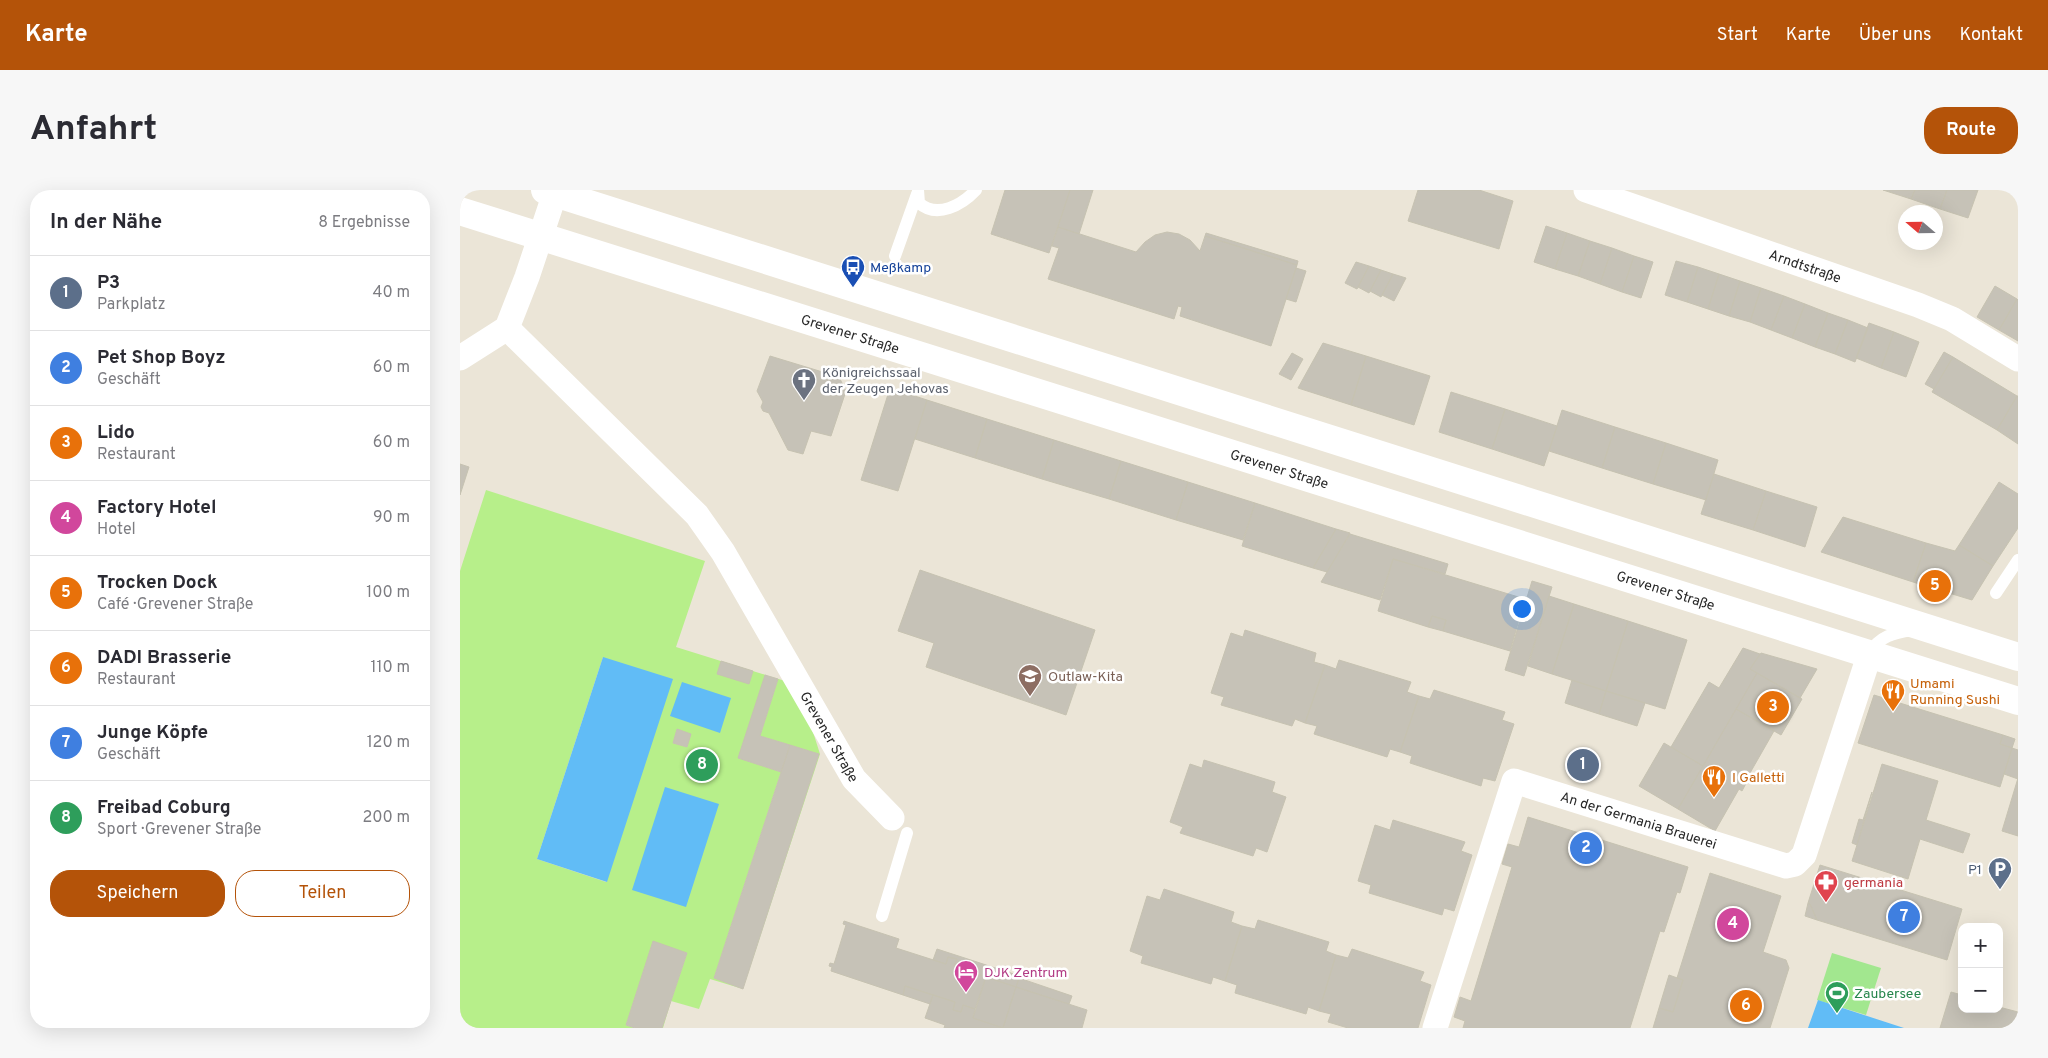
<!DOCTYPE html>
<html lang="de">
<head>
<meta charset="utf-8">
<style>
  :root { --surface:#fff; --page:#f7f7f7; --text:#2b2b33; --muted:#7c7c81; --line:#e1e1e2; --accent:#b45309 }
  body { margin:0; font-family:Overpass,sans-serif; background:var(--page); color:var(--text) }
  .controls { position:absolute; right:15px; bottom:15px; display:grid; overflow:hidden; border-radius:10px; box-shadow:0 5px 20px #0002 }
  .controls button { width:45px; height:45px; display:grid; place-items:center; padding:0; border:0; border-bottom:1px solid var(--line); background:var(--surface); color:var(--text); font:25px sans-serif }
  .compass { position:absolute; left:1438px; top:15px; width:45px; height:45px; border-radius:50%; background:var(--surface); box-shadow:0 5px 20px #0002; rotate:290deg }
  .you { position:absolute; left:1061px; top:418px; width:18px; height:18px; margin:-12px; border:4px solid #fff; border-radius:50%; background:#1a73e8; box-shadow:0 0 0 8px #1a73e833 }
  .badge { display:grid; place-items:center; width:32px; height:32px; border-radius:50%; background:var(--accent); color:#fff; font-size:16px; font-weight:700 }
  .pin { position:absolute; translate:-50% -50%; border:2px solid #fff; box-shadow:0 1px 5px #0006 }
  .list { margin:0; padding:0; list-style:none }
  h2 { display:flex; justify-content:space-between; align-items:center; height:65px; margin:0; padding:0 20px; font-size:21px }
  h2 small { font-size:16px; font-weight:400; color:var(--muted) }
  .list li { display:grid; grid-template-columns:32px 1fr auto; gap:15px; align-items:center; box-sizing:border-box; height:75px; padding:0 20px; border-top:1px solid var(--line) }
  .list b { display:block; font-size:19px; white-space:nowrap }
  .list p { margin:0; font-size:16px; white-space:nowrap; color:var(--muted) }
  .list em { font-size:16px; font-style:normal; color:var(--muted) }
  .actions { display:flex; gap:10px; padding:15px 20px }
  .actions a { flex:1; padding:11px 0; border:1px solid var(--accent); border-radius:20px; text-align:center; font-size:18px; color:var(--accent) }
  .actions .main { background:var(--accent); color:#fff }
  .map { position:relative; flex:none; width:1558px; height:838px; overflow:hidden; border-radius:20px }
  header { display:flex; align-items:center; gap:30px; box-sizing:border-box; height:70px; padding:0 25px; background:var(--accent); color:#fff }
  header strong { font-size:24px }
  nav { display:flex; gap:28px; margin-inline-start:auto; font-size:18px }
  .intro { display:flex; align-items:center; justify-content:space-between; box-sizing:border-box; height:120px; padding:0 30px }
  h1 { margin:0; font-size:35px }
  .button { padding:12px 22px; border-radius:20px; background:var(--accent); color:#fff; font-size:18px; font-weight:700 }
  main { display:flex; gap:30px; padding:0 30px }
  aside { flex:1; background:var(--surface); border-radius:20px; box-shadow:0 5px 20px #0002 }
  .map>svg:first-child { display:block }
</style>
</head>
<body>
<header>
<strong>Karte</strong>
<nav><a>Start</a><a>Karte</a><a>Über uns</a><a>Kontakt</a></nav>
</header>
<div class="intro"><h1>Anfahrt</h1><a class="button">Route</a></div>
<main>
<aside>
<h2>In der Nähe<small>8 Ergebnisse</small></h2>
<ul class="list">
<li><span class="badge" style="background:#5c6f8a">1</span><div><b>P3</b><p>Parkplatz</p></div><em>40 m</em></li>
<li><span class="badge" style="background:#3f7fe0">2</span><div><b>Pet Shop Boyz</b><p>Geschäft</p></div><em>60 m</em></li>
<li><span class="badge" style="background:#e8710a">3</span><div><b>Lido</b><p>Restaurant</p></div><em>60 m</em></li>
<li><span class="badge" style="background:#d1479c">4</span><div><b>Factory Hotel</b><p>Hotel</p></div><em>90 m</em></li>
<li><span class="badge" style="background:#e8710a">5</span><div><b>Trocken Dock</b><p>Café · Grevener Straße</p></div><em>100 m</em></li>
<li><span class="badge" style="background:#e8710a">6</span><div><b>DADI Brasserie</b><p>Restaurant</p></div><em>110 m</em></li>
<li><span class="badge" style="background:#3f7fe0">7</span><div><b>Junge Köpfe</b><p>Geschäft</p></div><em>120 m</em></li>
<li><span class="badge" style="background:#2e9e5b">8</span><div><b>Freibad Coburg</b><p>Sport · Grevener Straße</p></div><em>200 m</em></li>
</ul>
<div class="actions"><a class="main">Speichern</a><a>Teilen</a></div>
</aside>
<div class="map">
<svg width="1558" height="838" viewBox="0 0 1558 838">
  <rect width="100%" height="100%" fill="#ebe5d7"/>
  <!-- green -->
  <path fill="#a2e78f" d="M1372,763L1421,778L1406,825L1357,810Z"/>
  <!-- pitch -->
  <path fill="#b7ef8a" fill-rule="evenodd" d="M26,300L245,371L216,457L325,491L347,523L360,564L283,799L250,789L239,819L211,811L203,838H202L227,763L193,752L166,835L175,838H0V381ZM143,467L147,692H146L77,669ZM306,485L318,489L300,546L359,564L283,799L254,788L321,582L279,568ZM217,539L230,544L227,557L213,553Z"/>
  <!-- water -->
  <path fill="#61bcf6" d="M143,467L213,489L147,692L77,669Z
    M222,492L271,508L260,543L210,526Z
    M205,597L259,614L226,717L172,700Z
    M1358,810L1444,838H1348Z"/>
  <!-- building -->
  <path fill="#c6c2b7" stroke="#c6c2b1" d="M545,0H610L589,63L531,44Z
    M610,0H633L619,44L598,37Z
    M958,0H1019L1053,11L1039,59L948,31Z
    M1423,0H1455L1451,9Z
    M1455,0H1487L1480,19L1451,9Z
    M1487,0H1518L1508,28L1480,19Z
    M1086,36L1107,43L1095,79L1074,72Z
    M598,37L676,62L685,52L695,45L707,42L719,44L730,50L740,61L745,46L837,75L811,156L720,126L722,117L718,116L714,129L588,89L599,58L592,56Z
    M746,43L838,71L837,75L745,46Z
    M1107,43L1130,51L1118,86L1095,79Z
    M1130,51L1152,58L1140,94L1118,86Z
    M1152,58L1174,66L1162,102L1140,94Z
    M1174,66L1193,72L1181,108L1162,102Z
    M1216,71L1238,77L1227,112L1205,105Z
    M896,72L909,76L897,99L885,93Z
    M909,76L921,80L909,103L898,97Z
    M1238,77L1259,84L1248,119L1227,112Z
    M836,78L846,81L836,112L826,109Z
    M921,80L933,84L921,107L910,101Z
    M933,84L946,88L934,111L922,105Z
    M1259,84L1280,91L1269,126L1248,119Z
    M1280,91L1301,98L1290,132L1269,126Z
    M1535,96L1557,109L1539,140L1517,127Z
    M1301,98L1324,106L1311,140L1290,132Z
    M1324,106L1345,114L1332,148L1311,140Z
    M1557,109L1558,110V151L1539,140Z
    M1345,114L1368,123L1355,157L1332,148Z
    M1368,123L1388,130L1375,164L1355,157Z
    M1388,130L1408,138L1395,172L1375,164Z
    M1409,133L1434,142L1421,178L1396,168Z
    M1434,142L1459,152L1446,187L1421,178Z
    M863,153L906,166L891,215L838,198Z
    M1484,162L1493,167L1474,199L1465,194Z
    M832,163L843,169L831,190L819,184Z
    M310,166L379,187L386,201L371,246L351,241L343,264L328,260L309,223L303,221L301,217L303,212L297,201Z
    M906,166L970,186L954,235L891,215Z
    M1493,167L1557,206L1537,240L1472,202Z
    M430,198L467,210L438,301L401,290Z
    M991,202L1045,219L1032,259L979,242Z
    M1557,206H1558V254L1537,240Z
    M467,210L527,229L515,268L455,249Z
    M1045,219L1097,236L1084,276L1032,259Z
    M1102,220L1155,237L1142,278L1089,261Z
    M527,229L594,250L582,289L515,268Z
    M1155,237L1206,253L1193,294L1142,278Z
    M594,250L661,271L649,309L582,289Z
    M1206,253L1258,270L1246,310L1193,294Z
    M661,271L728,292L716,330L649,309Z
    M0,274L9,277L0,305Z
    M1254,284L1306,301L1293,340L1241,324Z
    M728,292L795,313L783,350L716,330Z
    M1539,292L1558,304V338L1533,376L1499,355Z
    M1306,301L1357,317L1345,357L1293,340Z
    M795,313L876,339L853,378L782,356Z
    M1383,327L1466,353L1453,392L1361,362Z
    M876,339L890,343L867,382L853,378Z
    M890,344L988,374L985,384L933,369L920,410L861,392Z
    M1466,353L1495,361L1499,355L1533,376L1512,410L1453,392Z
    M933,369L1065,409L1050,461L983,441L986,430L972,426L968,437L918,421Z
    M460,380L635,440L606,525L466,477L474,453L438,441Z
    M1072,391L1092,397L1064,486L1045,480Z
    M1089,406L1114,414L1092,484L1068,476Z
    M1114,414L1168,431L1146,501L1092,484Z
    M972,426L986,430L983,441L968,437Z
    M1168,431L1227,450L1205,519L1146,501Z
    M785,440L856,463L854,472L865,475L845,533L835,529L832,536L761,515L764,507L751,503L771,443L783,447Z
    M1283,458L1300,464L1290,479L1297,483L1243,576L1211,557L1249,492L1259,498Z
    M1301,463L1357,479L1340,508L1290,479Z
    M879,470L951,492L947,502L959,506L940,562L930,559L927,567L854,544L857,536L845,533L865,475L876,479Z
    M261,471L293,481L289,494L257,484Z
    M1297,483L1342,509L1321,545L1276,519Z
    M305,485L318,489L300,546L330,555L321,582L278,568Z
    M1112,490L1146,501L1139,524L1105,513Z
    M974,500L1045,522L1042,530L1054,534L1035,591L1023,588L1021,596L950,573L952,566L940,562L959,506L970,509Z
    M1146,501L1185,513L1177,536L1139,524Z
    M1414,505L1543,545L1540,554L1552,558L1540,597L1398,553Z
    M1276,519L1314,541L1290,583L1291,584L1282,601L1279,599L1255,641L1218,619Z
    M217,539L231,544L227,557L213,553Z
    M1543,545L1555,549L1552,558L1540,554Z
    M1204,553L1243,576L1218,619L1179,596Z
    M330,555L359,564L283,799L254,788Z
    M1552,558L1558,560V589L1544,584Z
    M744,570L815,592L812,602L826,607L807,662L796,658L793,666L720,643L723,637L710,632L730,574L742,578Z
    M1422,574L1478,591L1466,630L1510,644L1503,663L1460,649L1448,689L1392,671Z
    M1558,588V646L1542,641Z
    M1412,602L1397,655L1392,653L1399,629L1403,630Z
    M1068,627L1228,677L1220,703L1217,702L1204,742L1200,741L1170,838H1003L1005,831L994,827L1000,807L1011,811L1052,677L1042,674L1048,654L1059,657Z
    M933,630L1005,652L1001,661L1012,665L994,721L984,718L982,725L909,703L911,695L898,691L915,635L930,640Z
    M1360,675L1502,719L1487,770L1357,730L1350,714L1348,713Z
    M1250,683L1321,706L1303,762L1326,770L1329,778L1310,838H1193L1199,818L1213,822L1223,790L1217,788Z
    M704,699L774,722L771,732L782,736L765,791L753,787L751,794L681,773L683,766L670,761L687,706L700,710Z
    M1348,713L1350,714L1357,730L1345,726Z
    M798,730L869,752L866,761L876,765L859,821L848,817L846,824L775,803L777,795L765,791L782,736L795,739Z
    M384,731L439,749L436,758L486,774L488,767L497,769L494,776L526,787L515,819L503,815L501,822L493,820L495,812L445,796L443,805L371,781L372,777L369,776L370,773L374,774L386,735L383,734Z
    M193,751L227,763L202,838H175L166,835Z
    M477,759L560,786L556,797L494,776L497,769L488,767L486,774L473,770Z
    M892,759L964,782L960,791L971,795L958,838H888L868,832L871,824L859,821L876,765L888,768Z
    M1209,785L1223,790L1213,822L1199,818Z
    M526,787L556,797L543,838L513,828Z
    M559,788L612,806L609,814L556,797Z
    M445,796L473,805L470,814L443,805Z
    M556,797L627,820L622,838H543Z
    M1491,802L1502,805V819H1539V817L1558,822V838H1480Z
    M473,805L495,812L493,820L501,822L503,815L515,819L513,828L543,838H484L485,835L465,828Z"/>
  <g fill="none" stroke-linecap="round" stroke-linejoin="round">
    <!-- lane -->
    <path stroke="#fff" stroke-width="12" d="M458,0L459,13C477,29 502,15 516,0
      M435,66L457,4
      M1536,403L1558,370
      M1410,463C1419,446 1434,443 1452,440
      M422,726L447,643"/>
    <!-- street -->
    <g stroke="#fff" stroke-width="25">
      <path id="s1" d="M1126,0L1458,115L1492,129L1558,169"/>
      <path id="s2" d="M47,138L237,325L263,362L394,589L432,628"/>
      <path d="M0,168L47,138L67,87L96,0"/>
      <path id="s3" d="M975,838L1054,591L1326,676L1335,674L1344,665L1410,463"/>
    </g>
    <!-- secondary -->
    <g stroke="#fff" stroke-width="28">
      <path d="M85,0L1558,467"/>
      <path id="s4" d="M0,21L1558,511"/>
    </g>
  </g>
  <!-- icons -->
  <defs>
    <g id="bus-pin" transform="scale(1.25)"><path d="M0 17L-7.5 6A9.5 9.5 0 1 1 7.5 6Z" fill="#1a4fb4" stroke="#fff"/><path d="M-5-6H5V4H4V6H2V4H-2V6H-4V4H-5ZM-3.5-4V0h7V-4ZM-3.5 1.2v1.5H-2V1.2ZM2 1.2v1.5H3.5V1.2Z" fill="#fff"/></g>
    <g id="church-pin" transform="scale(1.25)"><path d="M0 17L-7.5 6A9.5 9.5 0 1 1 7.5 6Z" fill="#6b7280" stroke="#fff"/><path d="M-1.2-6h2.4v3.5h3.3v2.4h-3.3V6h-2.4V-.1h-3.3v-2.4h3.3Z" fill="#fff"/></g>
    <g id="school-pin" transform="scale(1.25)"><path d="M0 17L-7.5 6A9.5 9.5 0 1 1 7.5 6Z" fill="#8d6e63" stroke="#fff"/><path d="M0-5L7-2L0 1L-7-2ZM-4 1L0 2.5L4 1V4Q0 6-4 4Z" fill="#fff"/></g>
    <g id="restaurant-pin" transform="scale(1.25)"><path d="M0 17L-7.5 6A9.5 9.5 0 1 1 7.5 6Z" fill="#e8710a" stroke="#fff"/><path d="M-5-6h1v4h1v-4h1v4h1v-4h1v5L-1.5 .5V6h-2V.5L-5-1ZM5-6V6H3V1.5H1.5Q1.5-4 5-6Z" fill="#fff"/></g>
    <g id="parking-pin" transform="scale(1.25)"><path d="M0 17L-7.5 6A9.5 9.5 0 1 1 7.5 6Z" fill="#5c6f8a" stroke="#fff"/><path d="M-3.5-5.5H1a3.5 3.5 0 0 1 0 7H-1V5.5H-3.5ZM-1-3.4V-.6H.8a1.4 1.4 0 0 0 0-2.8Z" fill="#fff"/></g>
    <g id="pharmacy-pin" transform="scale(1.25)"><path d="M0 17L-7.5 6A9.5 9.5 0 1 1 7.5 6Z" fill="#e0444e" stroke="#fff"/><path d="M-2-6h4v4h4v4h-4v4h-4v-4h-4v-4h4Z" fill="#fff"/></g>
    <g id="hotel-pin" transform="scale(1.25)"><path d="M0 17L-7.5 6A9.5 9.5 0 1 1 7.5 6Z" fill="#d1479c" stroke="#fff"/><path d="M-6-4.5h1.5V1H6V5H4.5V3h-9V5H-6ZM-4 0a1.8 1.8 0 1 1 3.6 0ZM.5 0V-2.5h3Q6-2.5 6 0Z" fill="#fff"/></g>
    <g id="stadium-pin" transform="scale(1.25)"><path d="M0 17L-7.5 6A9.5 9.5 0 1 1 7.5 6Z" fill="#2e9e5b" stroke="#fff"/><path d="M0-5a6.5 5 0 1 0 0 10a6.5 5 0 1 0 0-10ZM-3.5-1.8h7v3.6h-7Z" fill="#fff"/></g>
  </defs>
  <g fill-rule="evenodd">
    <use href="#bus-pin" x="393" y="77"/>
    <use href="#church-pin" x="344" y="190"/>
    <use href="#school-pin" x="570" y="486"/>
    <use href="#restaurant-pin" x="1433" y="501"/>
    <use href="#restaurant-pin" x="1254" y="587"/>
    <use href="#parking-pin" x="1540" y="679"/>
    <use href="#pharmacy-pin" x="1366" y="692"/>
    <use href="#hotel-pin" x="506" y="782"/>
    <use href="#stadium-pin" x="1377" y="803"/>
  </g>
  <g text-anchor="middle" stroke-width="5" stroke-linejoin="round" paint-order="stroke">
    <!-- street labels -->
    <g font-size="14" fill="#272727" stroke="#fff">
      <text dy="5" stroke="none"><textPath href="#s1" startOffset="232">Arndtstraße</textPath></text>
      <text dy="5" stroke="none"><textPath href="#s4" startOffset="409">Grevener Straße</textPath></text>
      <text dy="5" stroke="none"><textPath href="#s4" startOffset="859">Grevener Straße</textPath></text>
      <text dy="5" stroke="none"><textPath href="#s4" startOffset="1264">Grevener Straße</textPath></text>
      <text dy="5" stroke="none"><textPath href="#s2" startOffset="525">Grevener Straße</textPath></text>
      <text dy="5" stroke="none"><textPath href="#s3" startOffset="390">An der Germania Brauerei</textPath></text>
    </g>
    <!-- transit labels -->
    <g font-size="14" fill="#164399" stroke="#fff" text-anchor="start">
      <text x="410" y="82">Meßkamp</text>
    </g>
    <!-- worship labels -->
    <g font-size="14" fill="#5b616d" stroke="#fff" text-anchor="start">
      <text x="362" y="187">Königreichssaal<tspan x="362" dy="16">der Zeugen Jehovas</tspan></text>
    </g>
    <!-- education labels -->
    <g font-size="14" fill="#785e54" stroke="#fff" text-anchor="start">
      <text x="588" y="491">Outlaw-Kita</text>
    </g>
    <!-- food labels -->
    <g font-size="14" fill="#c56008" stroke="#fff" text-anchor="start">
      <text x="1450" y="498">Umami<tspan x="1450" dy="16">Running Sushi</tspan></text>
      <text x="1272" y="592">I Galletti</text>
    </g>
    <!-- service labels -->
    <g font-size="14" fill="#4e5e75" stroke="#fff" text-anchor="end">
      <text x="1522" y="684">P1</text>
    </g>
    <!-- health labels -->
    <g font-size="14" fill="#be3a42" stroke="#fff" text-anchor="start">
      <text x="1384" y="697">germania</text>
    </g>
    <!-- hotel labels -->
    <g font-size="14" fill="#b23c85" stroke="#fff" text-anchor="start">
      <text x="524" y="787">DJK Zentrum</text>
    </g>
    <!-- leisure labels -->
    <g font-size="14" fill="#27864d" stroke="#fff" text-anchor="start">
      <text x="1394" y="808">Zaubersee</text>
    </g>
  </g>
</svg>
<div class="controls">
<button>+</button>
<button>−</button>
</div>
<svg class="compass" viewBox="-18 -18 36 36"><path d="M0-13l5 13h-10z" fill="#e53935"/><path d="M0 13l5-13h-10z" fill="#7c7c81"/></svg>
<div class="you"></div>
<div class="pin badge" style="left:1123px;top:575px;background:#5c6f8a">1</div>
<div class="pin badge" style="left:1126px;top:658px;background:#3f7fe0">2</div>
<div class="pin badge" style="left:1313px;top:517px;background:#e8710a">3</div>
<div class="pin badge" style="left:1273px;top:734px;background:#d1479c">4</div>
<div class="pin badge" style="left:1475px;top:396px;background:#e8710a">5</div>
<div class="pin badge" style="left:1286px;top:816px;background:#e8710a">6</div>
<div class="pin badge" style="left:1444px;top:727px;background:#3f7fe0">7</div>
<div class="pin badge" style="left:242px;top:575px;background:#2e9e5b">8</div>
</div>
</main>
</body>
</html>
